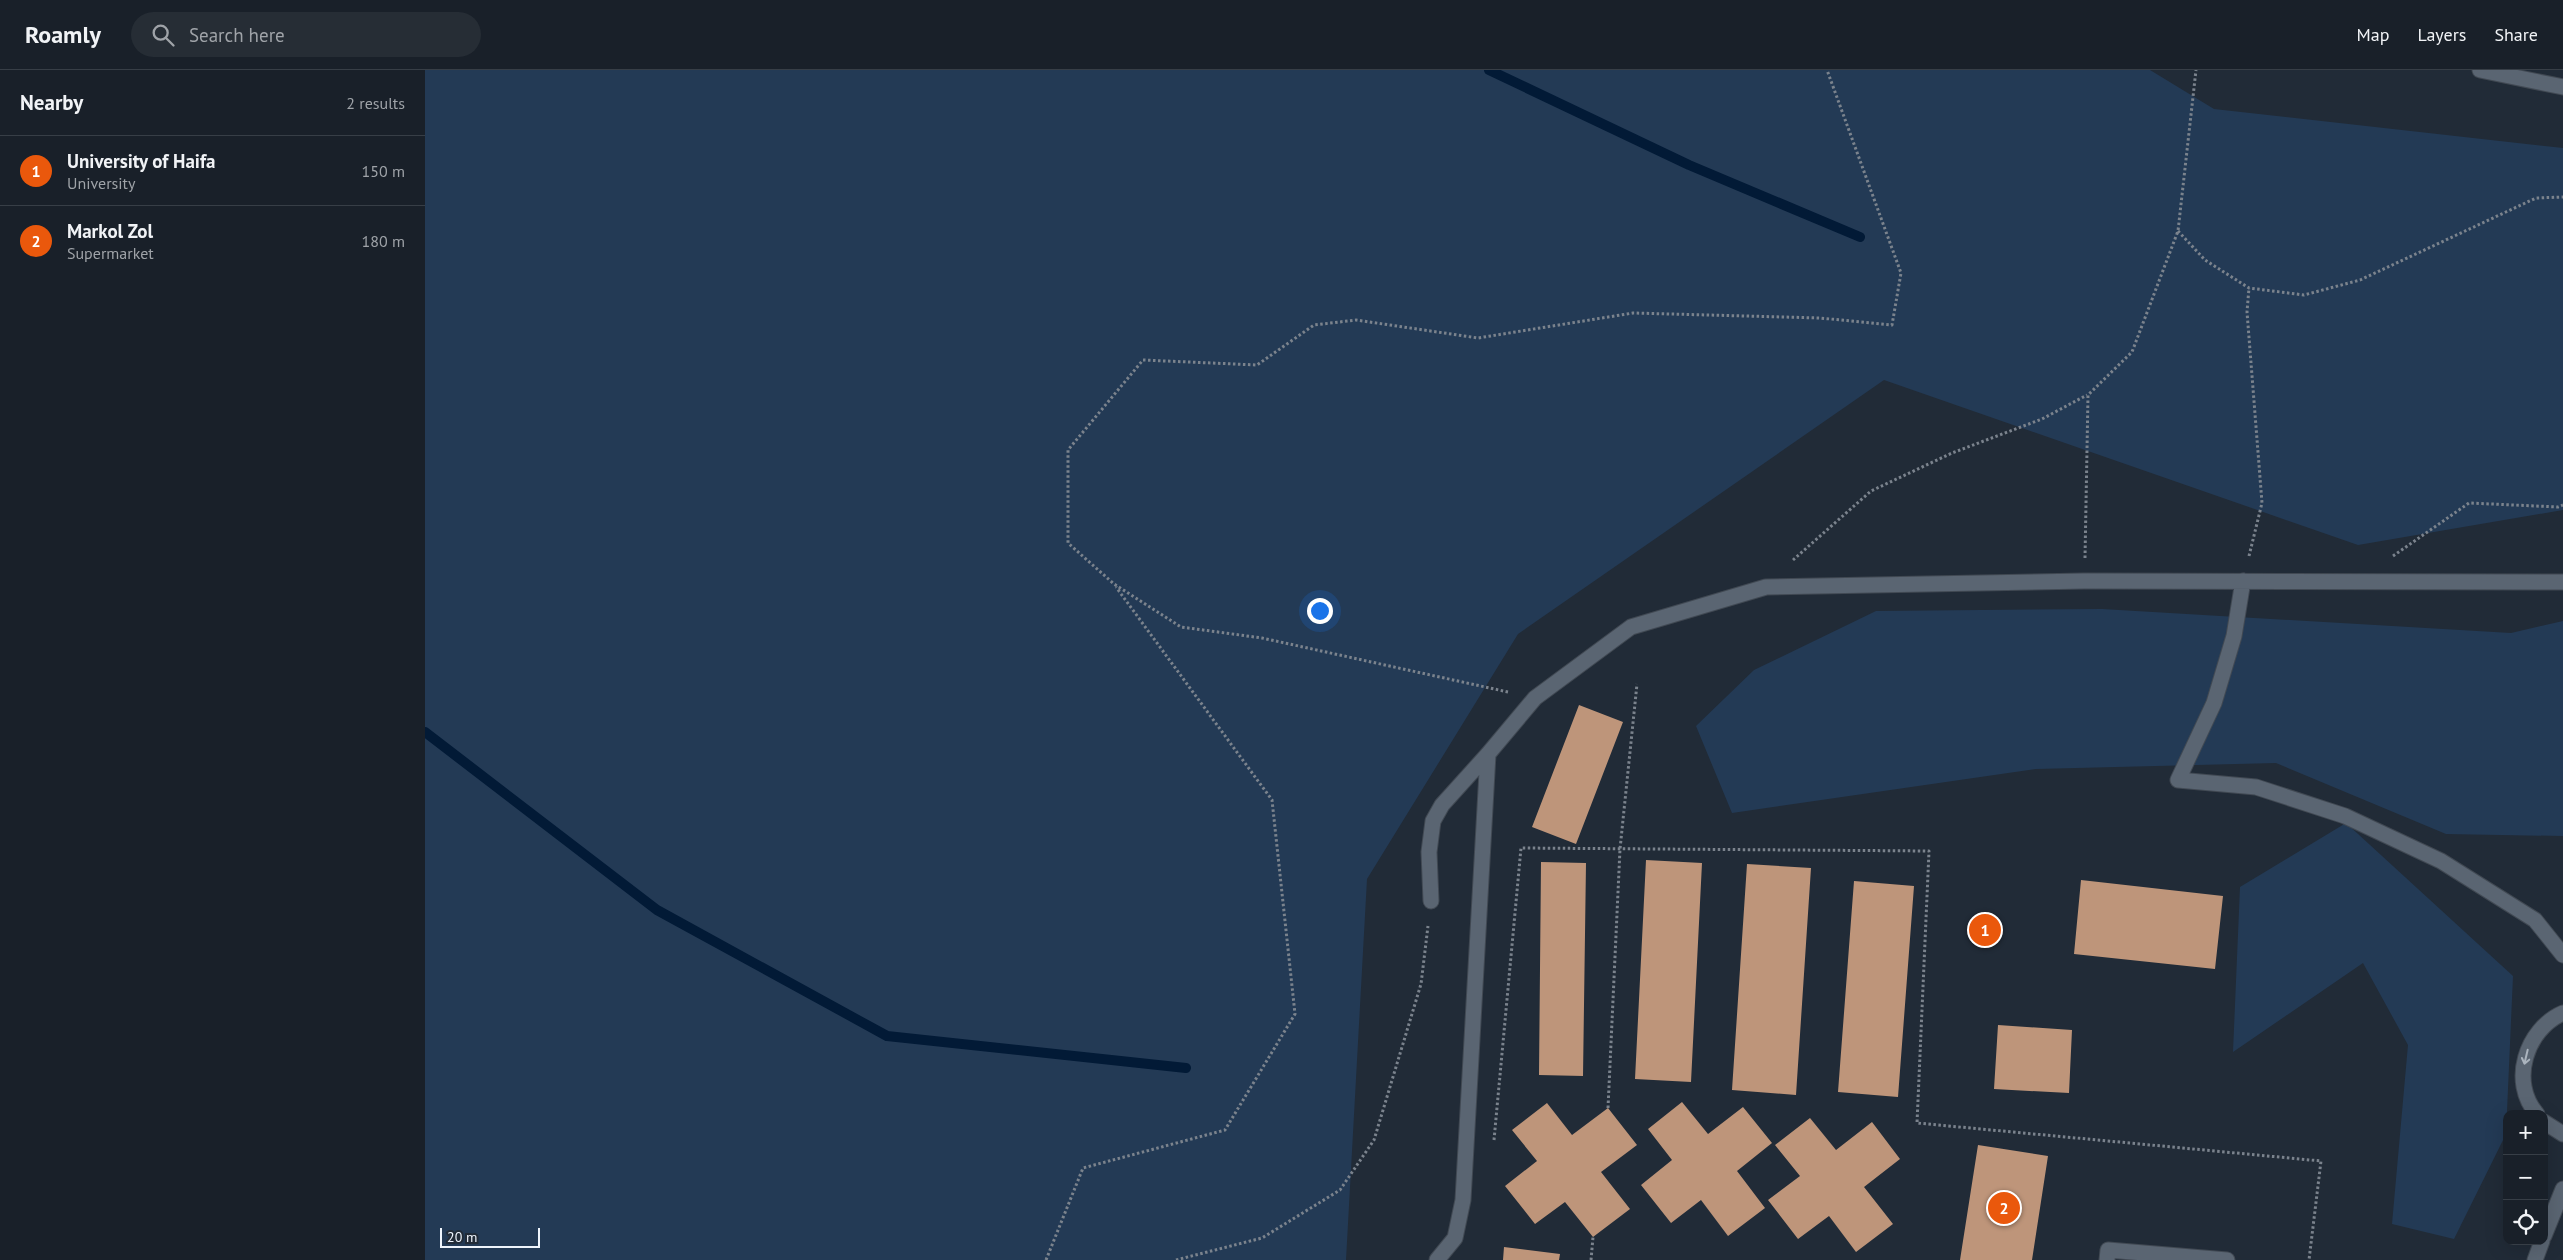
<!DOCTYPE html>
<html lang="en">
<head>
<meta charset="utf-8">
<style>
  :root { --surface:#192029; --page:#262d35; --text:#f1f3f6; --muted:#9fa3a8; --line:#373e46; --accent:#ea580c }
  body { margin:0; font-family:"PT Sans",sans-serif; background:var(--page); color:var(--text) }
  .controls { position:absolute; right:15px; bottom:15px; display:grid; overflow:hidden; border-radius:10px; box-shadow:0 5px 20px #0002 }
  .controls button { width:45px; height:45px; display:grid; place-items:center; padding:0; border:0; border-bottom:1px solid var(--line); background:var(--surface); color:var(--text); font:25px sans-serif }
  .scale { position:absolute; left:15px; bottom:12px; width:100px; box-sizing:border-box; padding-left:5px; border:2px solid #eef4fc; border-top:0; font-size:14px; line-height:18px; white-space:nowrap; color:#eef4fc; -webkit-text-stroke:4px #212b37; paint-order:stroke }
  .you { position:absolute; left:894px; top:540px; width:18px; height:18px; margin:-12px; border:4px solid #fff; border-radius:50%; background:#1a73e8; box-shadow:0 0 0 8px #1a73e833 }
  .badge { display:grid; place-items:center; width:32px; height:32px; border-radius:50%; background:var(--accent); color:#fff; font-size:16px; font-weight:700 }
  .pin { position:absolute; translate:-50% -50%; border:2px solid #fff; box-shadow:0 1px 5px #0006 }
  .list { margin:0; padding:0; list-style:none }
  h2 { display:flex; justify-content:space-between; align-items:center; height:65px; margin:0; padding:0 20px; font-size:21px }
  h2 small { font-size:16px; font-weight:400; color:var(--muted) }
  .list li { display:grid; grid-template-columns:32px 1fr auto; gap:15px; align-items:center; box-sizing:border-box; height:70px; padding:0 20px; border-top:1px solid var(--line) }
  .list b { display:block; font-size:19px; white-space:nowrap }
  .list p { margin:0; font-size:16px; white-space:nowrap; color:var(--muted) }
  .list em { font-size:16px; font-style:normal; color:var(--muted) }
  .icon { flex:none; width:28px; height:28px; fill:none; stroke:currentColor; stroke-width:2; stroke-linecap:round; stroke-linejoin:round }
  .map { position:relative; flex:none; width:2138px; height:1190px; overflow:hidden }
  header { display:flex; align-items:center; gap:30px; box-sizing:border-box; height:70px; padding:0 25px; background:var(--surface); border-bottom:1px solid var(--line) }
  header strong { font-size:24px }
  nav { display:flex; gap:28px; margin-inline-start:auto; font-size:18px }
  .search { width:350px; height:45px; background:var(--page); display:flex; align-items:center; gap:12px; box-sizing:border-box; padding:0 18px; border-radius:28px; color:var(--muted); font-size:19px }
  main { display:flex }
  aside { flex:1; background:var(--surface) }
  .map>svg:first-child { display:block }
</style>
</head>
<body>
<header>
<strong>Roamly</strong>
<div class="search"><svg class="icon" aria-label="search" viewBox="0 0 24 24"><circle cx="10" cy="10" r="6"/><path d="M15 15l6 6"/></svg>Search here</div>
<nav><a>Map</a><a>Layers</a><a>Share</a></nav>
</header>
<main>
<aside>
<h2>Nearby<small>2 results</small></h2>
<ul class="list">
<li><span class="badge">1</span><div><b>University of Haifa</b><p>University</p></div><em>150 m</em></li>
<li><span class="badge">2</span><div><b>Markol Zol</b><p>Supermarket</p></div><em>180 m</em></li>
</ul>
</aside>
<div class="map">
<svg width="2138" height="1190" viewBox="0 0 2138 1190">
  <rect width="100%" height="100%" fill="#212b37"/>
  <!-- green -->
  <path fill="#233a55" d="M0,0H1725L1789,39L2138,78V440L1933,475L1459,310L1093,564L942,809L921,1190H0Z
    M1677,539L2086,563L2138,551V766L2021,764L1851,693L1611,699L1307,743L1271,656L1329,600L1451,541Z
    M1921,753L2088,906L2081,1064L2029,1169L1967,1154L1983,975L1938,893L1808,982L1815,817Z"/>
  <g fill="none" stroke-linecap="round" stroke-linejoin="round">
    <!-- stream -->
    <path stroke="#021a36" stroke-width="10" d="M1064,0L1264,95L1435,167
      M0,662L232,840L462,966L761,998"/>
  </g>
  <!-- building -->
  <path fill="#be957a" d="M1154,635L1198,652L1151,774L1107,757Z
    M1221,790L1277,793L1266,1012L1210,1009Z
    M1116,792L1161,793L1158,1006L1114,1005Z
    M1322,794L1386,798L1371,1025L1307,1020Z
    M1656,810L1798,826L1790,899L1649,884Z
    M1429,811L1489,816L1473,1027L1413,1022Z
    M1573,955L1647,960L1644,1023L1569,1019Z
    M1257,1032L1283,1064L1318,1037L1347,1073L1312,1101L1340,1138L1303,1166L1276,1130L1246,1153L1216,1115L1247,1090L1223,1059Z
    M1122,1033L1147,1065L1183,1038L1212,1075L1176,1102L1205,1139L1168,1167L1140,1132L1110,1154L1080,1116L1112,1091L1087,1060Z
    M1385,1048L1411,1080L1447,1052L1475,1089L1439,1117L1468,1154L1431,1182L1404,1146L1373,1169L1343,1130L1375,1106L1350,1075Z
    M1553,1075L1623,1086L1607,1190H1535Z
    M1079,1177L1135,1184L1134,1190H1078Z"/>
  <g fill="none" stroke-linecap="round" stroke-linejoin="round">
    <!-- minor casing -->
    <g stroke="#414953" stroke-width="17">
      <path id="minor" d="M2055,0L2138,17
        M1818,511L1809,566L1789,633L1753,710L1831,717L1920,746L2016,791L2110,850L2138,885
        M1006,831L1004,782L1008,751L1017,735L1063,684L1110,628L1206,557L1341,517L1659,511L2138,512
        M2112,1044C2084,1012 2101,959 2138,943
        M2119,1052L2138,1064
        M2119,1166L2138,1119
        M1012,1190L1030,1168L1038,1130L1063,684
        M1682,1190L1683,1180L1802,1190
        M2110,1190L2117,1171"/>
    </g>
    <!-- path -->
    <path stroke="#7b838d" stroke-width="3" stroke-dasharray="2.5 2.5" stroke-linecap="butt" d="M1753,161L1780,190L1824,218L1879,225L1935,210L2111,128L2138,127
      M1824,486L1837,433L1822,242L1824,218
      M1968,486L2044,433L2133,437L2138,435
      M1660,488L1663,325L1707,282L1753,161L1771,0
      M1368,490L1446,421L1527,383L1617,349L1662,325
      M1083,622L837,568L756,557L689,514L643,473V380L718,290L832,295L889,255L931,250L1053,268L1208,243L1395,248L1467,255L1476,203L1402,0
      M1183,1038L1195,779L1212,614
      M1069,1070L1096,778L1504,781L1492,1053L1896,1091L1884,1190
      M621,1190L658,1098L800,1060L870,944L847,730L691,517
      M751,1190L837,1168L915,1120L949,1070L996,914L1003,856
      M1166,1190L1168,1167"/>
    <!-- minor -->
    <use href="#minor" stroke="#5a6572" stroke-width="15"/>
  </g>
  <!-- one-way arrows -->
  <defs><path id="oneway-shaft" d="M-6 0H5M1.5-3L5.5 0L1.5 3" fill="none" stroke-width="1.6" stroke-linecap="round" stroke-linejoin="round" transform="scale(1.25)"/></defs>
  <use stroke="#abb4be" href="#oneway-shaft" transform="translate(2101 987) rotate(103)"/>
</svg>
<div class="controls">
<button>+</button>
<button>−</button>
<button><svg class="icon" aria-label="locate" viewBox="0 0 24 24"><circle cx="12" cy="12" r="6"/><path d="M12 2v4M12 18v4M2 12h4M18 12h4"/></svg></button>
</div>
<div class="scale">20 m</div>
<div class="you"></div>
<div class="pin badge" style="left:1560px;top:860px">1</div>
<div class="pin badge" style="left:1579px;top:1138px">2</div>
</div>
</main>
</body>
</html>
